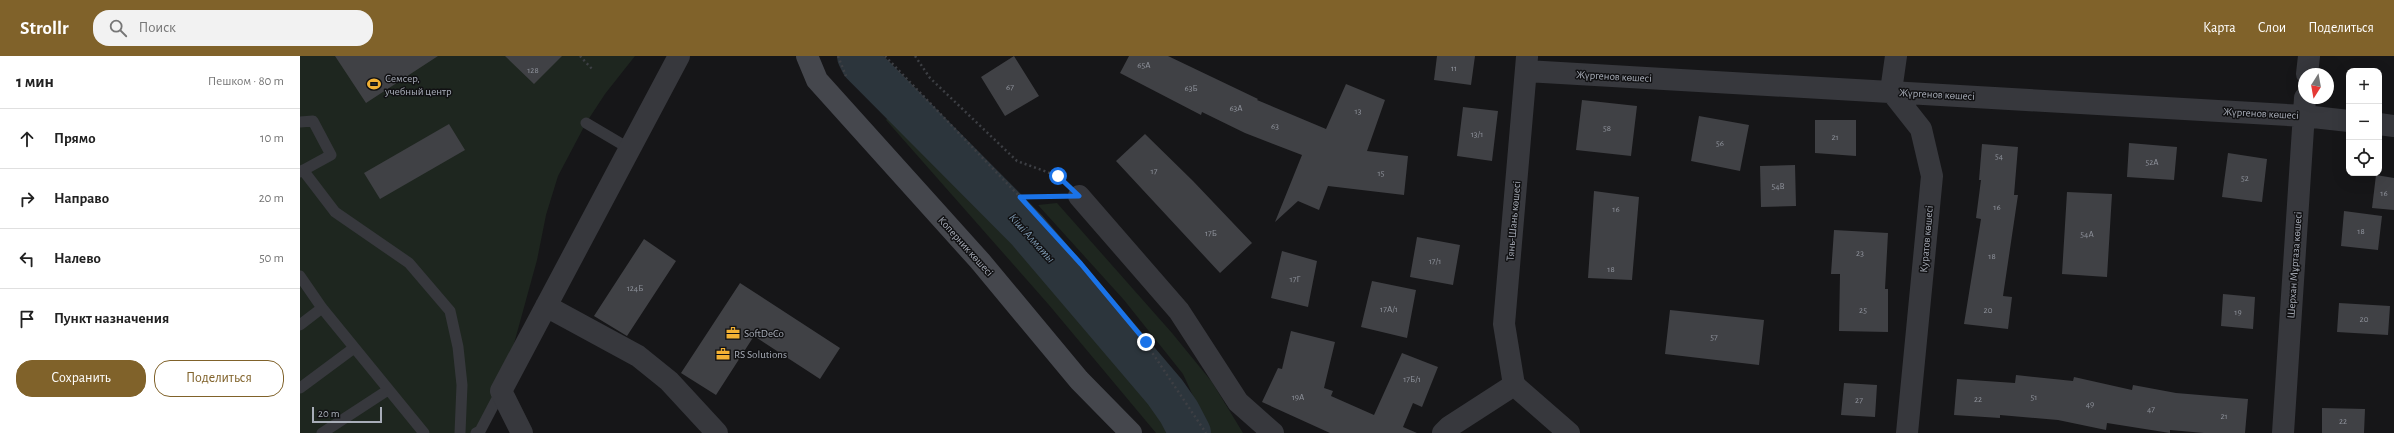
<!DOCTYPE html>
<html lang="ru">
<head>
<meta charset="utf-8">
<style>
  :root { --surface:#fff; --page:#f2f2f2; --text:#222; --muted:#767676; --line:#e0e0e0; --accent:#80622a }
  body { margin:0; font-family:"Alegreya Sans",sans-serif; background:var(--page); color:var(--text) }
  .controls { position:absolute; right:12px; top:12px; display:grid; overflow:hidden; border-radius:8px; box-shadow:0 4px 16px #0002 }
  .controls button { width:36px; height:36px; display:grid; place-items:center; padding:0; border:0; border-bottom:1px solid var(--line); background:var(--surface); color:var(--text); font:20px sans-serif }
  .compass { position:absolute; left:1998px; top:12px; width:36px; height:36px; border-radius:50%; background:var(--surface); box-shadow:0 4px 16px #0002; rotate:191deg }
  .scale { position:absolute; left:12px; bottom:10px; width:70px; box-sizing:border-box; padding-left:4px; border:2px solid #a8adb8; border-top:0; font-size:11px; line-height:14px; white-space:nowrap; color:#a8adb8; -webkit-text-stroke:3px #111113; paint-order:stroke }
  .stop { position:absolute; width:12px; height:12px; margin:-9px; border:3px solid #1a73e8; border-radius:50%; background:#fff }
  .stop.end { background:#1a73e8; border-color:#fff; box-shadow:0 1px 4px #0008 }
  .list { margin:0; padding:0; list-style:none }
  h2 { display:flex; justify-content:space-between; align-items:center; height:52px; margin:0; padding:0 16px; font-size:17px }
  h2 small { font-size:13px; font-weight:400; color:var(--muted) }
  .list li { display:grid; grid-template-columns:26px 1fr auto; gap:12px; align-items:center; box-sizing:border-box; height:60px; padding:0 16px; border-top:1px solid var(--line) }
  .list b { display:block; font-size:15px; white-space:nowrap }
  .list em { font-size:13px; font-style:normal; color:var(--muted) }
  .actions { display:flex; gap:8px; padding:12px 16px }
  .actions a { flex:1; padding:9px 0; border:1px solid var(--accent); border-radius:16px; text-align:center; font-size:14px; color:var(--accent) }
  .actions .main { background:var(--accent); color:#fff }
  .icon { flex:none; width:22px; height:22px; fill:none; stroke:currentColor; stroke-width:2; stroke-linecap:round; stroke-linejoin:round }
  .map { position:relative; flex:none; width:2094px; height:377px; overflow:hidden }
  header { display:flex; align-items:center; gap:24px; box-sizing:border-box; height:56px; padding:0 20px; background:var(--accent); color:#fff }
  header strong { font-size:19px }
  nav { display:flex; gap:22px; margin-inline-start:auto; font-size:14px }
  .search { width:280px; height:36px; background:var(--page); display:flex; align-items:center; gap:10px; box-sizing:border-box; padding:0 14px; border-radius:16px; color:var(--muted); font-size:15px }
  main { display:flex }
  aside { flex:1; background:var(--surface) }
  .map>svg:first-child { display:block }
</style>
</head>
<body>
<header>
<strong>Strollr</strong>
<div class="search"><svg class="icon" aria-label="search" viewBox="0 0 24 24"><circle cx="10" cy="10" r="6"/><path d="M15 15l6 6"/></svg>Поиск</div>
<nav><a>Карта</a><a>Слои</a><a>Поделиться</a></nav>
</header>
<main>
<aside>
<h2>1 мин<small>Пешком · 80 m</small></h2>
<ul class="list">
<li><svg class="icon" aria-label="ahead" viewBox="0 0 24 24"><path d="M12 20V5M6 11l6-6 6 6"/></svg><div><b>Прямо</b></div><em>10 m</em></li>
<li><svg class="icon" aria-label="right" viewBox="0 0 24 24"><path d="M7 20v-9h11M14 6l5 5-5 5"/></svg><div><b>Направо</b></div><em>20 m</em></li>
<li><svg class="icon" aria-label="left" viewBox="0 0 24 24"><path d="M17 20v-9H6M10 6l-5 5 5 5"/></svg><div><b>Налево</b></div><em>50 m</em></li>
<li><svg class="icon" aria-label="arrive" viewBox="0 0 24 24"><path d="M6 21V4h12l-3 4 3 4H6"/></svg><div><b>Пункт назначения</b></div></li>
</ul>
<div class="actions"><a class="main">Сохранить</a><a>Поделиться</a></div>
</aside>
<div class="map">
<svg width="2094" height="377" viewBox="0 0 2094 377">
  <rect width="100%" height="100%" fill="#161618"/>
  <!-- green -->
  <path fill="#1e261f" d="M0,0H335L305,38L286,67L258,120L246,159L237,204L201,335L177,377H0Z
    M597,52L719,177L879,377H856L749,249L586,64Z
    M757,147L872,277L912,326L943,377H910L883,318L824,244L738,149Z"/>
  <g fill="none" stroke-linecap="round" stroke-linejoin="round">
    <!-- river -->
    <path stroke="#2c353c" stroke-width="42" d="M558,0L562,8L727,174L865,336L879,356L890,377"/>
  </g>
  <!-- building -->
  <path fill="#404145" d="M35,0H138L66,47Z
    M205,0H262L234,28Z
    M714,0L739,40L705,60L681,21Z
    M829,0H868L958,43L957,44L1026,73L1046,28L1085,44L1067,95L1108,100L1104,139L1028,130L1019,154L998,145L975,166L1002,99L945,77L902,56L901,59L820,17Z
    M1137,0H1175L1171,29L1134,24Z
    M1282,44L1337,50L1331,100L1276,94Z
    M1163,51L1198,55L1192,105L1157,100Z
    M1399,60L1449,69L1440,115L1391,105Z
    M1515,64H1556V100L1515,97Z
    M149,68L165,94L80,143L64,117Z
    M845,78L893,125L952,187L920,217L816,105Z
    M1829,87L1877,91L1874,124L1827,121Z
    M1682,88L1718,91L1714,139H1718L1703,240L1712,241L1708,273L1664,268L1681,163L1676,162L1681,124H1679Z
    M1928,97L1967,103L1962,146L1922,141Z
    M1495,109L1496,150L1461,151L1460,110Z
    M2076,119L2094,122V154L2072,152Z
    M1294,135L1339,141L1332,224L1288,222Z
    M1767,136L1812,138L1807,221L1762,218Z
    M2044,155L2082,160L2078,194L2041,190Z
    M1534,174L1588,177L1585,233H1588V276L1539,275L1540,218H1531Z
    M1117,181L1160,189L1153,229L1110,221Z
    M344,183L376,205L327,280L294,260Z
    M982,195L1017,205L1008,251L971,242Z
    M1072,225L1116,234L1107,282L1061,271Z
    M440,227L540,292L520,323L454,280L416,339L381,317Z
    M1923,238L1955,241L1953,273L1921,270Z
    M2039,247L2090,250L2088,279L2037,276Z
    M1370,254L1464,264L1459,309L1365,298Z
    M991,275L1035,286L1024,332L1033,335L1031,340L1074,359L1102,297L1138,311L1122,351L1113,347L1103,371L1117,377H1030L962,346L978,312L982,313Z
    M1716,319L1773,325L1774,321L1832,334L1833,329L1876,337L1948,343L1945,377H1904L1870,374V377L1807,367L1806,374L1758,364L1700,359V362L1654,359L1657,323L1715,327Z
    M1544,327L1577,329L1575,361L1541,359Z
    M2022,352L2065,353L2064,377H2022Z"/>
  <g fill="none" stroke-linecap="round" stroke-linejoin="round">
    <!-- path -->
    <path stroke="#3d3f44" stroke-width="2.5" stroke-dasharray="2 3" stroke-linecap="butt" d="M280,0L292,13
      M538,0L546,20
      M585,0L720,141L756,140
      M615,0L630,22L717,105L758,120L763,124
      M720,141L781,208L845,286L906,377"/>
    <!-- lane -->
    <path stroke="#37383d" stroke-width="11" d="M0,66L13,65L31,99L0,116
      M286,67L330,93
      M3,114L35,156L109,207L150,255L158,291L162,329L160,377
      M0,220L22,252L124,377
      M0,269L22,252
      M0,332L54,292
      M22,377L88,334
      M176,377L180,375L201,335"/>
    <!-- street -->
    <path stroke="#37383d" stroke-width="22" d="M1596,0L1591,35L1621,73L1632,120L1607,377
      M1226,15L2004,60L2049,65
      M2007,18L2009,0
      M2079,68L2094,70
      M779,140L879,255L938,346L973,377
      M246,250L338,300L369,325L417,377
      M1214,329L1204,268L1227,1
      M1214,329L1269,377
      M222,377L201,335L379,0
      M1143,377L1149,371L1214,329
      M1983,377L2005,42"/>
    <!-- secondary -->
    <path stroke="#45474d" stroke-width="22" d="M507,0L517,24L680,205L779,324L831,377"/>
  </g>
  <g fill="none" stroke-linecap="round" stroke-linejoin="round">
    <!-- route -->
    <path stroke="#1a73e8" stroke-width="5" d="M758,120L779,140L720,141L781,208L846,286"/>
  </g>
  <!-- icons -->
  <defs>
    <g id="stadium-bare" transform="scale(1.08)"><path d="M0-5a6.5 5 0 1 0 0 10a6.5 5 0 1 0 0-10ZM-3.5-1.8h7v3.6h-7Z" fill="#f2b134" stroke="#111113" stroke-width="2.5" paint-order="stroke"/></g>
    <g id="office-bare" transform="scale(1.08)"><path d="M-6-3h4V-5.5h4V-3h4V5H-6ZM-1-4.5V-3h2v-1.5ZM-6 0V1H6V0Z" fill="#f2b134" stroke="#111113" stroke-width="2.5" paint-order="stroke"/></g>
  </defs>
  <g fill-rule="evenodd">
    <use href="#stadium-bare" x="74" y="28"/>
    <use href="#office-bare" x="433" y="277"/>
    <use href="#office-bare" x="423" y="298"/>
  </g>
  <g text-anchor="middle" stroke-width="3" stroke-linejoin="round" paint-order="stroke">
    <!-- number labels -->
    <g font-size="9" fill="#8e929b">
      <text x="844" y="12">65А</text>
      <text x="1154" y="15">11</text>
      <text x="233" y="17">128</text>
      <text x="710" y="34">67</text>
      <text x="891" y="35">63Б</text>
      <text x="936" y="55">63А</text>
      <text x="1058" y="58">13</text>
      <text x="975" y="73">63</text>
      <text x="1307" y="75">58</text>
      <text x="1177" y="81">13/1</text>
      <text x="1535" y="84">21</text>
      <text x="1420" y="90">56</text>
      <text x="1699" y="103">54</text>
      <text x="1852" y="109">52А</text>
      <text x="854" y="118">17</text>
      <text x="1081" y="120">15</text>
      <text x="1945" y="125">52</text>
      <text x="1478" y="133">54В</text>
      <text x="2084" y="140">16</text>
      <text x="1697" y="154">16</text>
      <text x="1316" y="156">16</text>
      <text x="2061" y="178">18</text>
      <text x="911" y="180">17Б</text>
      <text x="1787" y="181">54А</text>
      <text x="1560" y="200">23</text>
      <text x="1692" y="203">18</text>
      <text x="1135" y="208">17/1</text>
      <text x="1311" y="216">18</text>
      <text x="995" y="226">17Г</text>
      <text x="335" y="235">124Б</text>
      <text x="1089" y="256">17А/1</text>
      <text x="1563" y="257">25</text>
      <text x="1688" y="257">20</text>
      <text x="1938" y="259">19</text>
      <text x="2064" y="266">20</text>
      <text x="1414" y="284">57</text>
      <text x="1112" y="326">17Б/1</text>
      <text x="998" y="344">19А</text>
      <text x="1734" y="344">51</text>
      <text x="1678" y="346">22</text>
      <text x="1559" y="347">27</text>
      <text x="1790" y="351">49</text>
      <text x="1851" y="356">47</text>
      <text x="1924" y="363">21</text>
      <text x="2043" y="368">22</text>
    </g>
    <!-- street labels -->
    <g font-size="11" fill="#a8adb8" stroke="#111113">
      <text transform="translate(1314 20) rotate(3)" y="4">Жүргенов көшесі</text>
      <text transform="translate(1637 38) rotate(3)" y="4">Жүргенов көшесі</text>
      <text transform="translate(1961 57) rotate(3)" y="4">Жүргенов көшесі</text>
      <text transform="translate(1213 165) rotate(-85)" y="4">Тянь-Шань көшесі</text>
      <text transform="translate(1626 183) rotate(-85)" y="4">Куратов көшесі</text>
      <text transform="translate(666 190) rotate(48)" y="4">Коперник көшесі</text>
      <text transform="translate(1994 209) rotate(-86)" y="4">Шерхан Мұртаза көшесі</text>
    </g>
    <!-- poi labels -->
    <g font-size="11" fill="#a8adb8" stroke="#111113" text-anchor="start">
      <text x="85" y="26">Семсер,<tspan x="85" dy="13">учебный центр</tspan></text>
      <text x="444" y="281">SoftDeCo</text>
      <text x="434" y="302">RS Solutions</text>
    </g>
    <!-- water labels -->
    <g font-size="12" font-style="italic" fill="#7f9bb3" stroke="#111113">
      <text transform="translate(732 182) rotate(48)" y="4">Кіші Алматы</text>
    </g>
  </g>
</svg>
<div class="controls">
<button>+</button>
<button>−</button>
<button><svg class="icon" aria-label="locate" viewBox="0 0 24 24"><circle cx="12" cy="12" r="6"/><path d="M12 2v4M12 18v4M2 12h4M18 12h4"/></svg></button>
</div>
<svg class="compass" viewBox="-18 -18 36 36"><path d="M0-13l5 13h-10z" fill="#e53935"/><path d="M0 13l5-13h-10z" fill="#767676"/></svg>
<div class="scale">20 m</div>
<div class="stop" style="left:758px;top:120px"></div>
<div class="stop end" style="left:846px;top:286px"></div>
</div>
</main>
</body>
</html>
